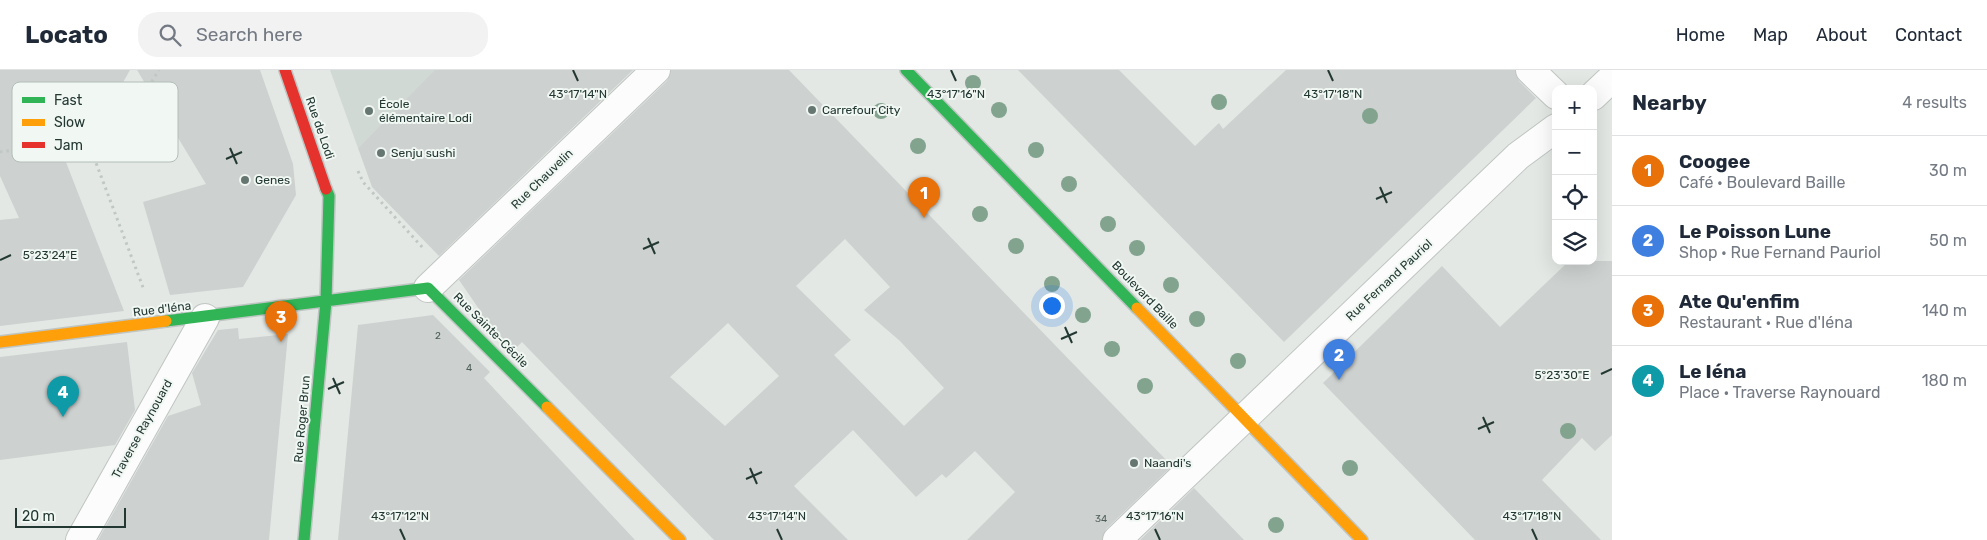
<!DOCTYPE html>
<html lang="en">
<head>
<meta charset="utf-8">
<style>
  :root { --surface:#fff; --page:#f2f2f3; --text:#1f2937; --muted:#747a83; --line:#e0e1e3; --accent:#d93025 }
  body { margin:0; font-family:Rubik,sans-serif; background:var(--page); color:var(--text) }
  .controls { position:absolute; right:15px; top:15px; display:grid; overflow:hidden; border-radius:10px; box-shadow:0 5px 20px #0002 }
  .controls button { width:45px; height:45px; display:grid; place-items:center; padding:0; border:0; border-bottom:1px solid var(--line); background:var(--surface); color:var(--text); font:25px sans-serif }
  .scale { position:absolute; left:15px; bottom:12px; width:111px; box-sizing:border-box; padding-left:5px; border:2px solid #233832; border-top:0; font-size:14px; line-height:18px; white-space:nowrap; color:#233832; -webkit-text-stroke:4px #f1f7f3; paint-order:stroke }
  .you { position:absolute; left:1051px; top:235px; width:18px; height:18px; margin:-12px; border:4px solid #fff; border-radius:50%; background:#1a73e8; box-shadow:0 0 0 8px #1a73e833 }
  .badge { display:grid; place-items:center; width:32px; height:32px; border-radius:50%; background:var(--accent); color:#fff; font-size:16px; font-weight:700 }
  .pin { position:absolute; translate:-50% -41px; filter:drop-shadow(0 1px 2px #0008) }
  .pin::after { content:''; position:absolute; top:26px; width:18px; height:15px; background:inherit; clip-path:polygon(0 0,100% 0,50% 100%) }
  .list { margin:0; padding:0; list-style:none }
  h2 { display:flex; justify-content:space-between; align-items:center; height:65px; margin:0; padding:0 20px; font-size:21px }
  h2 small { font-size:16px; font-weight:400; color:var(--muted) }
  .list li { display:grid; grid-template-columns:32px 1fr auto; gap:15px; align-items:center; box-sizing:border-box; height:70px; padding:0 20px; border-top:1px solid var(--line) }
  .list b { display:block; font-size:19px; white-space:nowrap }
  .list p { margin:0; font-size:16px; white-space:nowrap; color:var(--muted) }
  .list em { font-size:16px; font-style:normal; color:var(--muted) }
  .icon { flex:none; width:28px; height:28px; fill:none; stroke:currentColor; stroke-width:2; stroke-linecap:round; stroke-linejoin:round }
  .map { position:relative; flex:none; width:1612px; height:470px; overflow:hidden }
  header { display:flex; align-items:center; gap:30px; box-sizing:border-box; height:70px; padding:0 25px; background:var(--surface); border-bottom:1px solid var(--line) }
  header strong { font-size:24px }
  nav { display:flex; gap:28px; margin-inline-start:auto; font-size:18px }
  .search { width:350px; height:45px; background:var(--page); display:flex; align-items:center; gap:12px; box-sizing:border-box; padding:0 18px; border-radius:20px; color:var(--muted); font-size:19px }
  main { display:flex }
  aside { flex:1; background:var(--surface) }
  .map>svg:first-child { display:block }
</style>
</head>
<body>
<header>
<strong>Locato</strong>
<div class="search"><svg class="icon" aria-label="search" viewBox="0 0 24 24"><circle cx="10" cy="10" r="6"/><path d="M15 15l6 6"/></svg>Search here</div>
<nav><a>Home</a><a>Map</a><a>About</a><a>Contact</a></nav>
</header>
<main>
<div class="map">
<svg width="1612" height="470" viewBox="0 0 1612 470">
  <rect width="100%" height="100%" fill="#e3e8e5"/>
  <!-- built -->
  <path fill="#d1d9d5" d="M330,0H436L358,78Z"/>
  <!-- building -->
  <path fill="#cdd1cf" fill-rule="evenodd" d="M0,0H130L108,39L48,46L124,241L0,256V150L19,148L0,106Z
    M137,0H260L293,94L296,125L243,217L170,225L143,132L206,114Z
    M435,0H633L439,186L372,117L358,78Z
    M671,0H789L1172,396L1106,459L1102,470H967L1015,422L975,381L946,408L942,404L916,427L853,360L794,416L848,470H714L522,272L513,281L472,240L479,239L459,210L667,11ZM845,169L890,217L864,240L900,271L944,318L904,356L834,285L851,270L796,216ZM728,253L779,306L725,356L670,307Z
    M1018,0H1119L1195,76L1219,53L1223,59L1286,0H1515L1519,11L1536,28L1284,272Z
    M1569,191H1612V365L1595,381L1582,368L1542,410L1601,470H1475L1323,313L1442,196L1500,257Z
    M433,245L490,302L484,308L635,470H338L358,255Z
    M238,258L239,269L288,264L269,470H98L168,346L201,335L192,303L218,260Z
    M127,272L135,340L115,375L0,390V287Z
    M1194,418L1244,470H1140Z"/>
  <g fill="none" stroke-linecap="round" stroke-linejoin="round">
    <!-- street casing -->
    <g stroke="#c0c5c2" stroke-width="30">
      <path id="street" d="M1530,0L1556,25
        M1593,26L1612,8
        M428,218L656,0
        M80,470L205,248
        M1117,470L1518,86L1556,58"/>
    </g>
    <!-- fast casing -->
    <g stroke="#bfc5c2" stroke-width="14">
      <path id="fast" d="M906,0L1137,238
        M166,251L428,218L547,337
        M304,470L326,231L329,126L326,119"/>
    </g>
    <!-- slow casing -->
    <g stroke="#bfc5c2" stroke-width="14">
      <path id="slow" d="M1137,238L1362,470
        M0,272L166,251
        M547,337L680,470"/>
    </g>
    <!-- jam casing -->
    <g stroke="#bfc5c2" stroke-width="14">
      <path id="jam" d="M285,0L326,119"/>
    </g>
    <!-- path -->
    <path stroke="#c0c8c4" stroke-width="3" stroke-dasharray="2.5 4" stroke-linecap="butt" d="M87,69L144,220
      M0,82L119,64L159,0
      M358,101L363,112L423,178"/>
    <!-- street -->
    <use href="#street" stroke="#fbfcfb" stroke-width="28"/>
    <!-- fast -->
    <use href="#fast" stroke="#30b455" stroke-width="11"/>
    <!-- slow -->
    <use href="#slow" stroke="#ff9f0a" stroke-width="11"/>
    <!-- jam -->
    <use href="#jam" stroke="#e5322d" stroke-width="11"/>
  </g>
  <!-- trees -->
  <g fill="#82a38e">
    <circle cx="973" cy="13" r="8"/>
    <circle cx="1219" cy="32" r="8"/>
    <circle cx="999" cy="40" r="8"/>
    <circle cx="881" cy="41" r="8"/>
    <circle cx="1370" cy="46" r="8"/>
    <circle cx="918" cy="76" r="8"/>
    <circle cx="1036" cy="80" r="8"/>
    <circle cx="1069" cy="114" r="8"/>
    <circle cx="980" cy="144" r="8"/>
    <circle cx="1108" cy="154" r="8"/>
    <circle cx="1016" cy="176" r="8"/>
    <circle cx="1137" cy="178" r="8"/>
    <circle cx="1052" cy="214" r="8"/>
    <circle cx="1171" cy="215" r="8"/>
    <circle cx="1083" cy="245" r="8"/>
    <circle cx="1197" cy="249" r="8"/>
    <circle cx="1112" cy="279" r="8"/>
    <circle cx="1238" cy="291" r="8"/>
    <circle cx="1145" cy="316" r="8"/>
    <circle cx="1568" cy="361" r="8"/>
    <circle cx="1350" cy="398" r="8"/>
    <circle cx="1276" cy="455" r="8"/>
  </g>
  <!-- ticks -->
  <path fill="none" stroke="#233832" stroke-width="2" d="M573,0L578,11M951,0L956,11M1328,0L1333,11M230,78L237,94M226,89L242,82M1380,117L1387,133M1376,129L1392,122M648,168L655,184M643,179L659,172M0,190L11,185M1065,257L1072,273M1061,269L1077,262M1601,304L1612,299M333,308L340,324M328,319L344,312M1483,347L1490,363M1478,359L1494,352M750,398L757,414M746,409L762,402M400,459L405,470M777,459L782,470M1155,459L1160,470M1532,459L1537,470"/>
  <!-- markers -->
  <g fill="#667671" stroke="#f1f7f3" stroke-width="2">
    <circle cx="812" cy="40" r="5"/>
    <circle cx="369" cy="41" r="5"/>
    <circle cx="381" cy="83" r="5"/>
    <circle cx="245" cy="110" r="5"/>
    <circle cx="1134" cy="393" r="5"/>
  </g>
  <g text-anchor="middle" stroke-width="4" stroke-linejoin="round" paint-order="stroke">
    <!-- number labels -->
    <g font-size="10" fill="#4e5e59">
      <text x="438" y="269">2</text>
      <text x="469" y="301">4</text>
      <text x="1101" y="452">34</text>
    </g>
    <!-- poi labels -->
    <g font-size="12" fill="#233832" stroke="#f1f7f3" text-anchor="start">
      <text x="379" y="38">École<tspan x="379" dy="14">élémentaire Lodi</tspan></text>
      <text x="822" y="44">Carrefour City</text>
      <text x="391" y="87">Senju sushi</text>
      <text x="255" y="114">Genes</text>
      <text x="1144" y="397">Naandi's</text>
    </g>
    <!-- street labels -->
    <g font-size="12" fill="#233832" stroke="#f1f7f3">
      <text transform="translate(320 58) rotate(71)" y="4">Rue de Lodi</text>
      <text transform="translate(542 109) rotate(-44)" y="4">Rue Chauvelin</text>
      <text transform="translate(1389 210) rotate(-43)" y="4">Rue Fernand Pauriol</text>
      <text transform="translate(1145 225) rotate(46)" y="4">Boulevard Baille</text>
      <text transform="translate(162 239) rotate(-7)" y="4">Rue d'Iéna</text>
      <text transform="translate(491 260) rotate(45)" y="4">Rue Sainte-Cécile</text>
      <text transform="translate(302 349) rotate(-85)" y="4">Rue Roger Brun</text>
      <text transform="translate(142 359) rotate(-61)" y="4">Traverse Raynouard</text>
    </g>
  </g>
  <!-- legend -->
  <rect x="12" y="12" width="166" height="80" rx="8" fill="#f1f7f3" stroke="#b3beb9" stroke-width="1"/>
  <rect x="22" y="27" width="23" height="6" fill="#30b455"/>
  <rect x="22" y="49" width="23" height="7" fill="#ff9f0a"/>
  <rect x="22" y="72" width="23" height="6" fill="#e5322d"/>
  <g font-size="14" fill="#233832">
    <text x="54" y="35">Fast</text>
    <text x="54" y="57">Slow</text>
    <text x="54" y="80">Jam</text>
  </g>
  <g font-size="12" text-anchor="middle" fill="#233832" stroke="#f1f7f3" stroke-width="4" stroke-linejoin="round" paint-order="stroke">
    <text x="578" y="28">43°17'14"N</text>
    <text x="956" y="28">43°17'16"N</text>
    <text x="1333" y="28">43°17'18"N</text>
    <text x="50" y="189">5°23'24"E</text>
    <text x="1562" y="309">5°23'30"E</text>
    <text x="400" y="450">43°17'12"N</text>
    <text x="777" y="450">43°17'14"N</text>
    <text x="1155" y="450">43°17'16"N</text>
    <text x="1532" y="450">43°17'18"N</text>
  </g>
</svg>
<div class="controls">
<button>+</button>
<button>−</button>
<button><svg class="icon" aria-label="locate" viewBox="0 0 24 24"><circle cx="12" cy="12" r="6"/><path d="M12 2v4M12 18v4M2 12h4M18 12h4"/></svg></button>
<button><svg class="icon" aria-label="layers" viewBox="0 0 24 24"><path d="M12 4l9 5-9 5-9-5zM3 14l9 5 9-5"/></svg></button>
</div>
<div class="scale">20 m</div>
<div class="you"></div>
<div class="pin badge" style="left:924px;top:148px;background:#e8710a">1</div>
<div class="pin badge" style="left:1339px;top:310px;background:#3f7fe0">2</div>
<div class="pin badge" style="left:281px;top:272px;background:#e8710a">3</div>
<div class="pin badge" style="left:63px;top:347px;background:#0f9aa8">4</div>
</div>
<aside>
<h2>Nearby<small>4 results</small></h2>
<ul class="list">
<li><span class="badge" style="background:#e8710a">1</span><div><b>Coogee</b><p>Café · Boulevard Baille</p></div><em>30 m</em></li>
<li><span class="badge" style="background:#3f7fe0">2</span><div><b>Le Poisson Lune</b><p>Shop · Rue Fernand Pauriol</p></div><em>50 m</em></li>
<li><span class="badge" style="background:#e8710a">3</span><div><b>Ate Qu'enfim</b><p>Restaurant · Rue d'Iéna</p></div><em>140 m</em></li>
<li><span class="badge" style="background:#0f9aa8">4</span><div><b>Le Iéna</b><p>Place · Traverse Raynouard</p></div><em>180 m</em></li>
</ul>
</aside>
</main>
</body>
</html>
